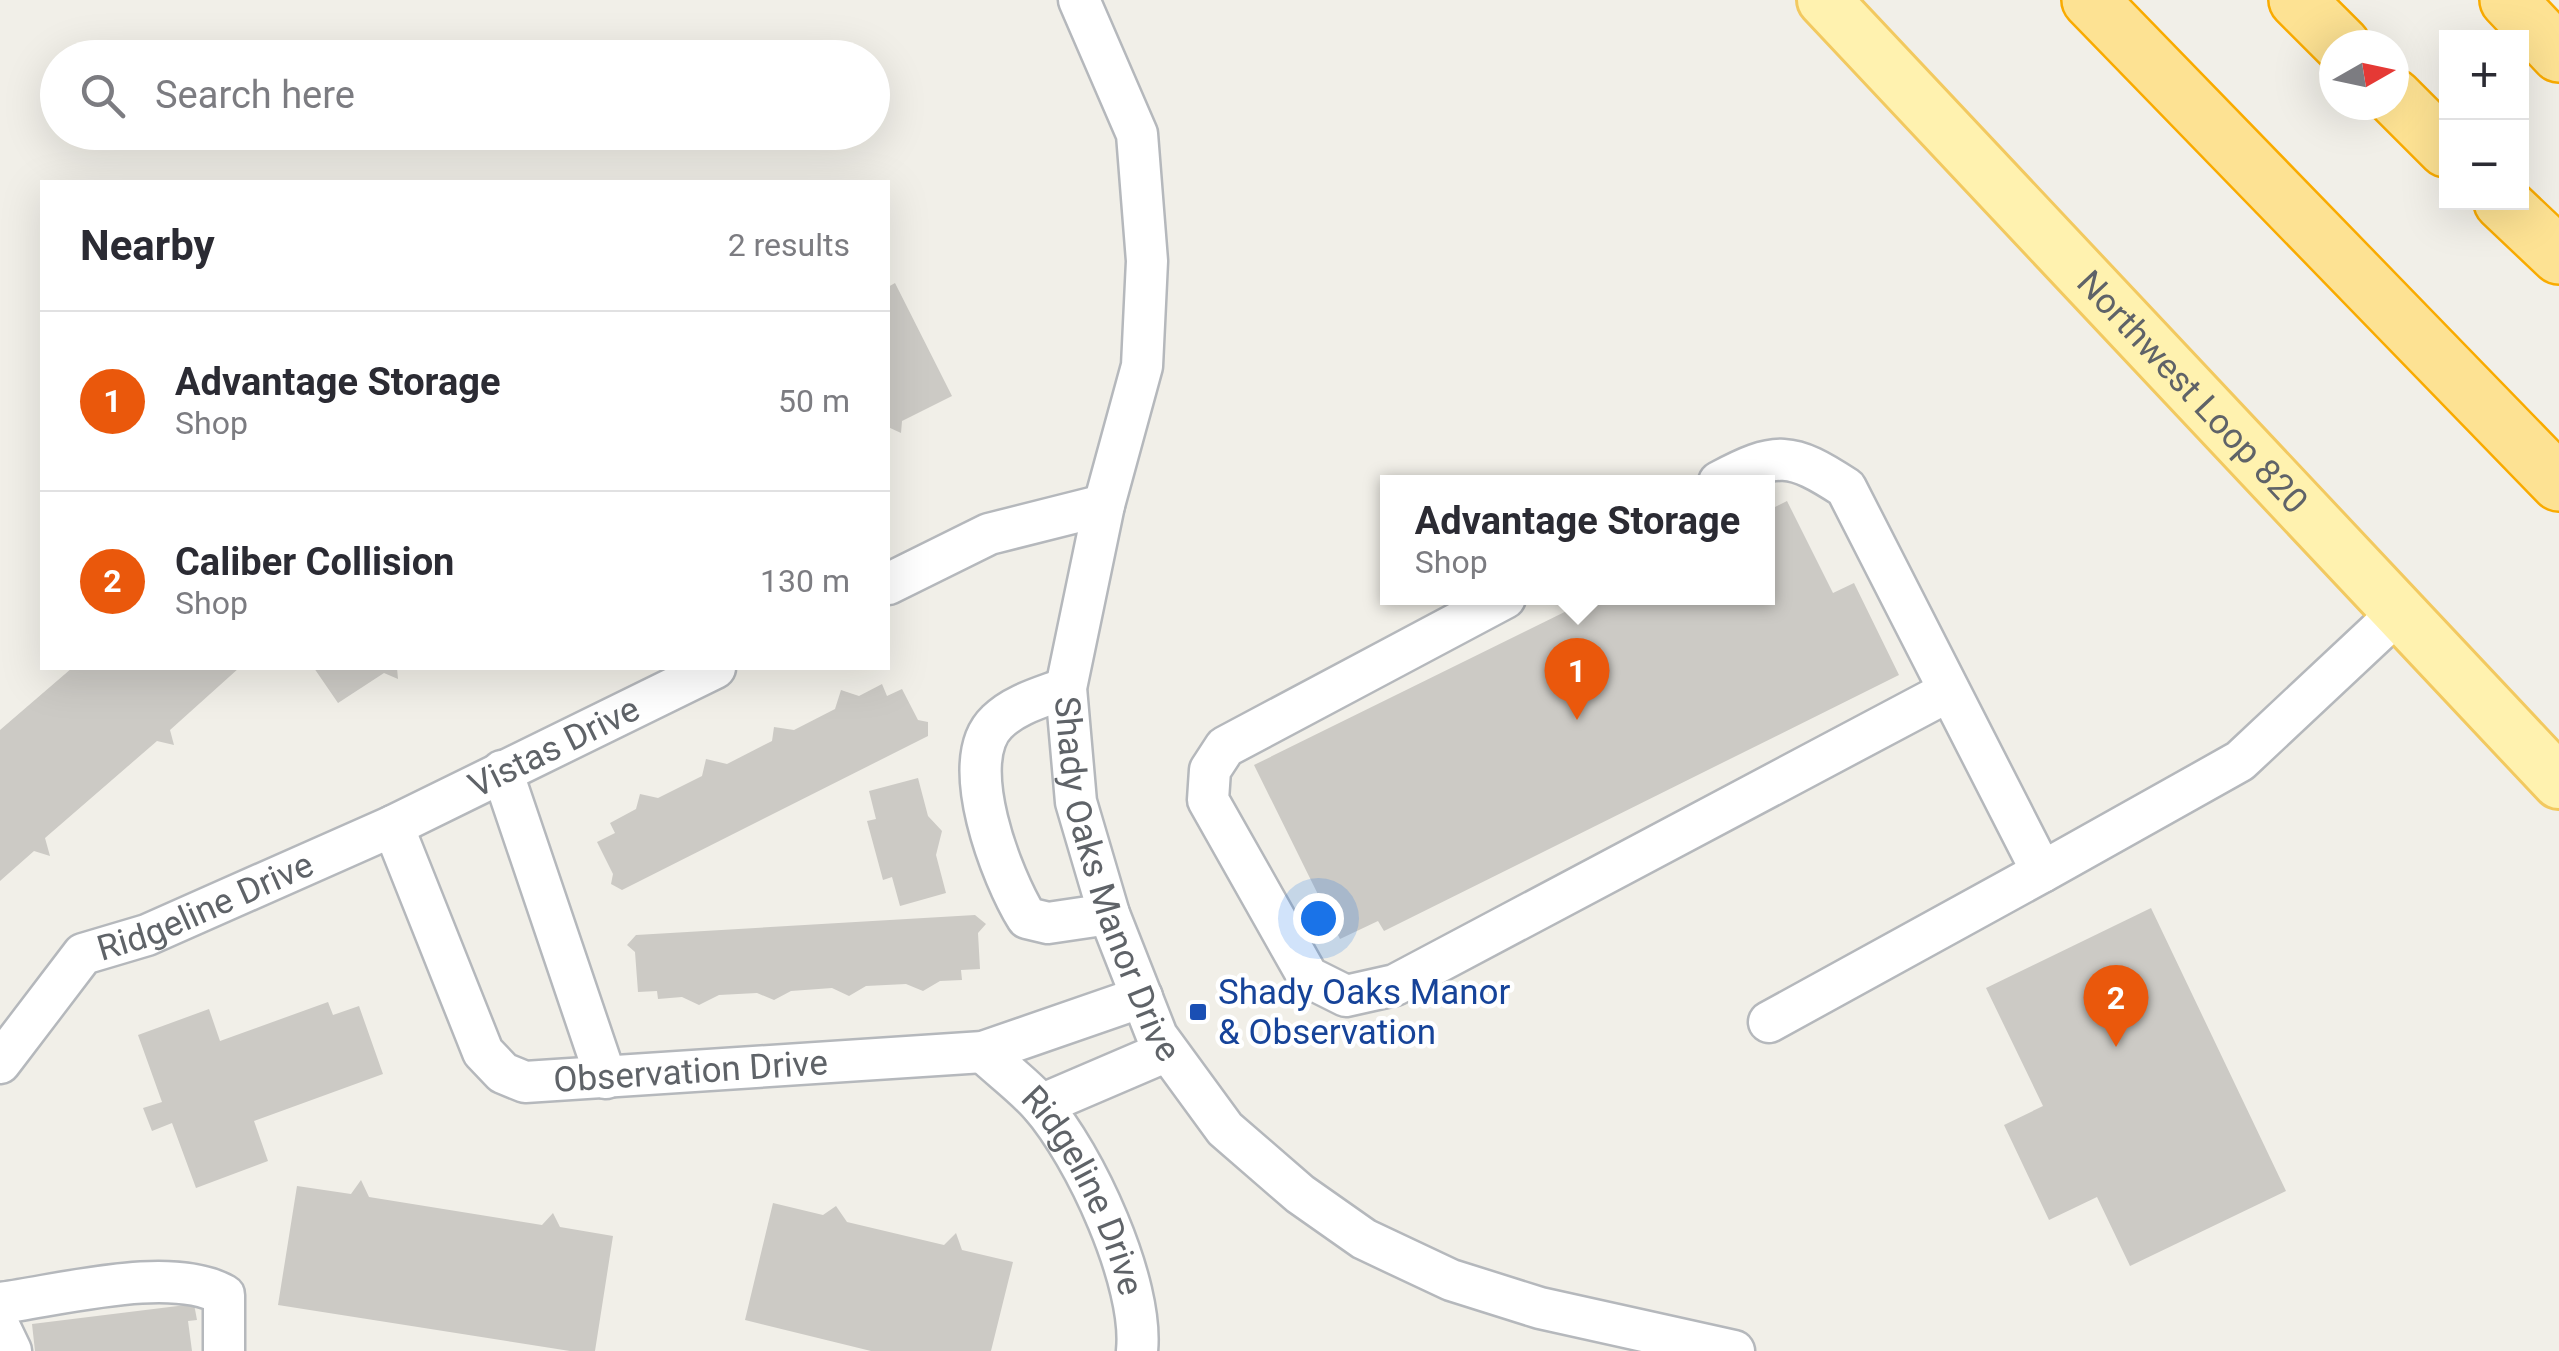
<!DOCTYPE html>
<html lang="en">
<head>
<meta charset="utf-8">
<style>
  :root { --surface:#fff; --page:#f7f7f7; --text:#2b2b33; --muted:#7c7c81; --line:#e1e1e2; --accent:#ea580c }
  body { margin:0; font-family:Roboto,sans-serif; background:var(--page); color:var(--text) }
  .controls { position:absolute; right:30px; top:30px; display:grid; overflow:hidden; border-radius:0px; box-shadow:0 10px 40px #0002 }
  .controls button { width:90px; height:90px; display:grid; place-items:center; padding:0; border:0; border-bottom:2px solid var(--line); background:var(--surface); color:var(--text); font:50px sans-serif }
  .compass { position:absolute; left:2319px; top:30px; width:90px; height:90px; border-radius:50%; background:var(--surface); box-shadow:0 10px 40px #0002; rotate:81deg }
  .you { position:absolute; left:1318px; top:918px; width:35px; height:35px; margin:-25px; border:8px solid #fff; border-radius:50%; background:#1a73e8; box-shadow:0 0 0 15px #1a73e833 }
  .badge { display:grid; place-items:center; width:65px; height:65px; border-radius:50%; background:var(--accent); color:#fff; font-size:32px; font-weight:700 }
  .pin { position:absolute; translate:-50% -82px; filter:drop-shadow(0 2px 5px #0008) }
  .pin::after { content:''; position:absolute; top:52px; width:35px; height:30px; background:inherit; clip-path:polygon(0 0,100% 0,50% 100%) }
  .popup { position:absolute; left:1380px; top:475px; width:395px; height:130px; box-sizing:border-box; display:grid; place-content:center; border-radius:0px; background:var(--surface); filter:drop-shadow(0 2px 8px #0005); font-size:32px; white-space:nowrap; color:var(--muted) }
  .popup b { font-size:38px; color:var(--text) }
  .popup::after { content:''; position:absolute; left:50%; top:100%; margin-left:-20px; border:20px solid transparent; border-top-color:var(--surface) }
  .list { margin:0; padding:0; list-style:none }
  h2 { display:flex; justify-content:space-between; align-items:center; height:130px; margin:0; padding:0 40px; font-size:42px }
  h2 small { font-size:32px; font-weight:400; color:var(--muted) }
  .list li { display:grid; grid-template-columns:65px 1fr auto; gap:30px; align-items:center; box-sizing:border-box; height:180px; padding:0 40px; border-top:2px solid var(--line) }
  .list b { display:block; font-size:38px; white-space:nowrap }
  .list p { margin:0; font-size:32px; white-space:nowrap; color:var(--muted) }
  .list em { font-size:32px; font-style:normal; color:var(--muted) }
  .icon { flex:none; width:55px; height:55px; fill:none; stroke:currentColor; stroke-width:2; stroke-linecap:round; stroke-linejoin:round }
  .map { position:relative; flex:none; width:2559px; height:1351px; overflow:hidden }
  .search { position:absolute; background:var(--surface); box-shadow:0 10px 40px #0002; left:40px; top:40px; width:850px; height:110px; display:flex; align-items:center; gap:25px; box-sizing:border-box; padding:0 35px; border-radius:55px; color:var(--muted); font-size:38px }
  .panel { position:absolute; background:var(--surface); box-shadow:0 10px 40px #0002; left:40px; top:180px; width:850px; height:490px; border-radius:0px }
  .map>svg:first-child { display:block }
  .building { fill:#cccac5 }
  .lines { fill:none; stroke-linecap:round; stroke-linejoin:round }
  .minor-casing { stroke:#b5b8bc; stroke-width:45 }
  .major-casing { stroke:#f2c960; stroke-width:58 }
  .highway-casing { stroke:#f9ab00; stroke-width:60 }
  .minor { stroke:#fff; stroke-width:40 }
  .major { stroke:#fff2af; stroke-width:52 }
  .highway { stroke:#fde293; stroke-width:55 }
  .transit-dot { fill:#1a4fb4; stroke:#fff; stroke-width:4 }
  .labels { text-anchor:middle; stroke-width:9; stroke-linejoin:round; paint-order:stroke }
  .street-label { font-size:35px; fill:#5f6368; stroke:#fff }
  .transit-label { font-size:35px; fill:#164399; stroke:#fff; text-anchor:start }
</style>
</head>
<body>
<div class="map">
<svg width="2559" height="1351" viewBox="0 0 2559 1351">
  <rect width="100%" height="100%" fill="#f1efe8"/>
  <g class="building">
    <path d="M895,283L952,396L902,421L901,433L888,427V287Z"/>
    <path d="M1787,501L1833,593L1854,583L1899,675L1384,931L1378,921L1340,939L1254,765L1593,598H1767V511Z"/>
    <path d="M72,668H239L170,730L174,745L157,741L45,838L50,856L34,851L0,881V730Z"/>
    <path d="M314,668H397L398,679L384,673L338,703Z"/>
    <path d="M882,684L887,696L902,689L918,720L928,722V736L622,890L611,884L613,874L597,842L615,833L610,823L636,809L640,794L658,798L702,776L706,759L727,764L772,741L774,727L794,730L835,709L841,690L859,696Z"/>
    <path d="M918,778L928,816L942,831L936,855L946,893L900,906L892,877L883,880L867,821L876,819L869,791Z"/>
    <path d="M2151,908L2286,1191L2130,1266L2097,1197L2049,1220L2004,1125L2043,1106L1986,988Z"/>
    <path d="M975,915L986,924L978,933L980,969L961,970L962,980L940,981L923,991L906,984L866,986L849,996L832,988L791,991L774,1000L757,993L719,995L699,1005L682,997L658,999L657,991L638,992L635,952L627,945L636,935Z"/>
    <path d="M328,1002L333,1015L359,1006L383,1074L254,1121L268,1161L196,1188L172,1123L152,1131L143,1108L162,1102L138,1035L209,1009L220,1041Z"/>
    <path d="M361,1180L369,1197L542,1225L553,1213L560,1227L613,1236L595,1351H570L278,1305L297,1186L351,1194Z"/>
    <path d="M773,1203L823,1215L836,1206L847,1222L944,1245L956,1233L962,1250L1013,1262L991,1351H871L745,1320Z"/>
    <path d="M194,1304L197,1320L188,1321L192,1351H35L32,1324Z"/>
  </g>
  <g class="lines">
    <defs>
      <g id="minor">
        <path id="s1" d="M1079,0L1137,134L1147,261L1142,366L1104,505L1066,688L1076,802L1109,914L1157,1036L1225,1129L1300,1194L1364,1239L1451,1280L1540,1308L1734,1351"/>
        <path d="M1719,482C1777,451 1791,452 1846,488L2042,872L2240,761L2399,612"/>
        <path d="M888,584L989,534L1104,505"/>
        <path d="M1505,598L1225,747L1210,770L1208,800L1308,977L1346,996L1395,985L1949,691"/>
        <path d="M1066,688C1043,697 1015,704 997,722C956,761 1002,878 1027,918L1048,923L1109,914"/>
        <path d="M502,771L606,1078"/>
        <path id="s2" d="M393,826L483,1052L503,1073L525,1082L983,1052L1142,997"/>
        <path d="M1769,1022L2042,872"/>
        <path id="s3" d="M983,1052C1001,1069 1023,1085 1040,1104C1085,1155 1144,1283 1137,1351"/>
        <path id="s4" d="M0,1063L83,954L147,935L393,826L715,668"/>
        <path d="M1041,1105L1167,1051"/>
        <path d="M0,1303C61,1295 171,1265 224,1295V1351"/>
        <path d="M0,1328L11,1351"/>
      </g>
      <g id="major">
        <path id="s5" d="M1824,0L2559,782"/>
      </g>
      <g id="highway">
        <path d="M2090,0L2559,483"/>
        <path d="M2297,0L2342,45"/>
        <path d="M2508,0L2559,54"/>
        <path d="M2394,97L2446,149"/>
        <path d="M2502,202L2559,256"/>
      </g>
    </defs>
    <use href="#minor" class="minor-casing"/>
    <use href="#major" class="major-casing"/>
    <use href="#highway" class="highway-casing"/>
    <use href="#minor" class="minor"/>
    <use href="#major" class="major"/>
    <use href="#highway" class="highway"/>
  </g>
  <rect class="transit-dot" x="1188" y="1002" width="20" height="20" rx="5"/>
  <g class="labels">
    <g class="street-label">
      <text dy="12" stroke="none"><textPath href="#s5" startOffset="538">Northwest Loop 820</textPath></text>
      <text dy="12" stroke="none"><textPath href="#s4" startOffset="652">Vistas Drive</textPath></text>
      <text dy="12" stroke="none"><textPath href="#s1" startOffset="908">Shady Oaks Manor Drive</textPath></text>
      <text dy="12" stroke="none"><textPath href="#s4" startOffset="268">Ridgeline Drive</textPath></text>
      <text dy="12" stroke="none"><textPath href="#s2" startOffset="462">Observation Drive</textPath></text>
      <text dy="12" stroke="none"><textPath href="#s3" startOffset="175">Ridgeline Drive</textPath></text>
    </g>
    <g class="transit-label">
      <text x="1218" y="1004">Shady Oaks Manor<tspan x="1218" dy="40">&amp; Observation</tspan></text>
    </g>
  </g>
</svg>
<div class="controls">
<button>+</button>
<button>−</button>
</div>
<svg class="compass" viewBox="-18 -18 36 36"><path d="M0-13l5 13h-10z" fill="#e53935"/><path d="M0 13l5-13h-10z" fill="#7c7c81"/></svg>
<div class="you"></div>
<div class="pin badge" style="left:1577px;top:720px">1</div>
<div class="popup"><b>Advantage Storage</b>Shop</div>
<div class="pin badge" style="left:2116px;top:1047px">2</div>
<div class="search"><svg class="icon" aria-label="search" viewBox="0 0 24 24"><circle cx="10" cy="10" r="6"/><path d="M15 15l6 6"/></svg>Search here</div>
<section class="panel">
<h2>Nearby<small>2 results</small></h2>
<ul class="list">
<li><span class="badge">1</span><div><b>Advantage Storage</b><p>Shop</p></div><em>50 m</em></li>
<li><span class="badge">2</span><div><b>Caliber Collision</b><p>Shop</p></div><em>130 m</em></li>
</ul>
</section>
</div>
</body>
</html>
